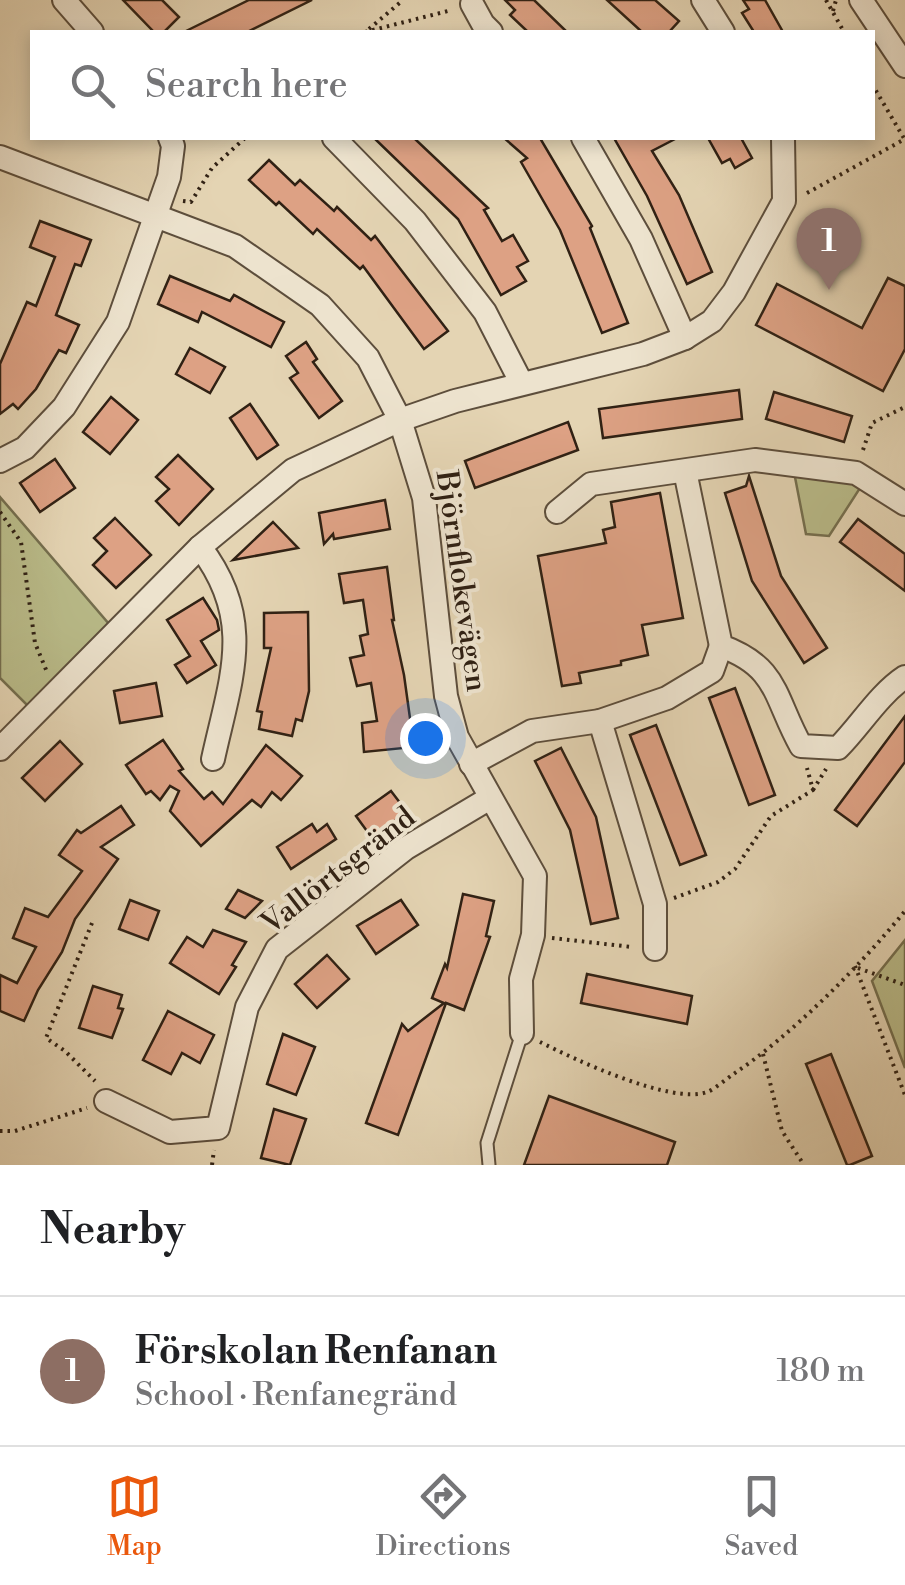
<!DOCTYPE html>
<html lang="en">
<head>
<meta charset="utf-8">
<style>
  :root { --surface:#fff; --page:#f6f6f6; --text:#202124; --muted:#757577; --line:#e0e0e0; --accent:#ea580c }
  body { margin:0; font-family:"Libre Bodoni",serif; background:var(--page); color:var(--text) }
  .you { position:absolute; left:425px; top:738px; width:35px; height:35px; margin:-25px; border:8px solid #fff; border-radius:50%; background:#1a73e8; box-shadow:0 0 0 15px #1a73e833 }
  .badge { display:grid; place-items:center; width:65px; height:65px; border-radius:50%; background:var(--accent); color:#fff; font-size:32px; font-weight:700 }
  .pin { position:absolute; translate:-50% -82px; filter:drop-shadow(0 2px 5px #0008) }
  .pin::after { content:''; position:absolute; top:52px; width:35px; height:30px; background:inherit; clip-path:polygon(0 0,100% 0,50% 100%) }
  .list { margin:0; padding:0; list-style:none }
  h2 { display:flex; justify-content:space-between; align-items:center; height:130px; margin:0; padding:0 40px; font-size:42px }
  h2 small { font-size:32px; font-weight:400; color:var(--muted) }
  .list li { display:grid; grid-template-columns:65px 1fr auto; gap:30px; align-items:center; box-sizing:border-box; height:150px; padding:0 40px; border-top:2px solid var(--line) }
  .list b { display:block; font-size:38px; white-space:nowrap }
  .list p { margin:0; font-size:32px; white-space:nowrap; color:var(--muted) }
  .list em { font-size:32px; font-style:normal; color:var(--muted) }
  .icon { flex:none; width:55px; height:55px; fill:none; stroke:currentColor; stroke-width:2; stroke-linecap:round; stroke-linejoin:round }
  .map { position:relative; flex:none; width:905px; height:1165px; overflow:hidden }
  .search { position:absolute; background:var(--surface); box-shadow:0 5px 15px #0003; left:30px; right:30px; top:30px; height:110px; display:flex; align-items:center; gap:25px; box-sizing:border-box; padding:0 35px; border-radius:0px; color:var(--muted); font-size:38px }
  .sheet { height:280px; background:var(--surface) }
  nav { display:flex; justify-content:space-around; align-items:center; box-sizing:border-box; height:140px; border-top:2px solid var(--line); background:var(--surface); font-size:28px; color:var(--muted) }
  nav a { display:grid; justify-items:center; gap:5px }
  nav .on { color:var(--accent) }
  .map>svg:first-child { display:block }
  .green { fill:#b9bb89; stroke:#746e4e; stroke-width:2.5 }
  .building { fill:#dda184; stroke:#302114; stroke-width:2.5 }
  .lines { fill:none; stroke-linecap:round; stroke-linejoin:round }
  .lane-casing { stroke:#5d4e3c; stroke-width:15 }
  .street-casing { stroke:#5d4e3c; stroke-width:26 }
  .path { stroke:#302114; stroke-width:4; stroke-dasharray:2.5 5; stroke-linecap:butt }
  .lane { stroke:#ede3ce; stroke-width:11 }
  .street { stroke:#ede3ce; stroke-width:22 }
  .labels { text-anchor:middle; stroke-width:8; stroke-linejoin:round; paint-order:stroke }
  .street-label { font-size:30px; fill:#302114; stroke:#ede3ce }
</style>
</head>
<body>
<div class="map">
<svg width="905" height="1165" viewBox="0 0 905 1165">
  <rect width="100%" height="100%" fill="#e4d4b3"/>
  <filter id="stains"><feTurbulence type="fractalNoise" baseFrequency=".002" numOctaves="4"/><feColorMatrix values="0 0 0 0 .2 0 0 0 0 .09 0 0 0 0 .02 0 0 0 .5 -.17"/></filter>
  <radialGradient id="worn" r=".72"><stop offset=".6" stop-color="#630" stop-opacity="0"/><stop offset="1" stop-color="#630" stop-opacity=".3"/></radialGradient>
  <g class="green">
    <path d="M794,472L862,485L829,536L806,534Z"/>
    <path d="M0,497L109,624L28,706L0,678Z"/>
    <path d="M905,940V1068L872,981Z"/>
  </g>
  <g class="building">
    <path d="M123,0H162L179,17L164,32H154Z"/>
    <path d="M249,0H312L247,32H184Z"/>
    <path d="M505,0H534L567,32H528L510,15L515,10Z"/>
    <path d="M607,0H655L679,21L669,32H642Z"/>
    <path d="M743,0H765L783,32H754L742,13L749,9Z"/>
    <path d="M374,138H414L488,208L484,210L502,241L513,235L528,261L517,267L526,281L501,295L458,219Z"/>
    <path d="M504,138H540L592,226L590,228L628,323L602,333L560,230L521,162L527,158Z"/>
    <path d="M614,138H677L652,151L679,195L712,272L687,284L647,196Z"/>
    <path d="M708,138H741L752,158L735,168L730,159L722,163Z"/>
    <path d="M269,160L295,185L300,180L334,211L337,207L371,240L375,236L448,331L424,349L363,266L360,269L317,229L313,234L279,202L276,205L249,180Z"/>
    <path d="M40,221L91,240L81,266L75,264L56,315L79,325L66,353L59,350L36,389L18,409L13,404L0,414V364L27,302L36,306L55,257L30,247Z"/>
    <path d="M170,276L230,301L234,295L284,322L271,347L202,312L198,322L158,304Z"/>
    <path d="M888,278L905,286V349L883,391L756,325L777,284L862,328Z"/>
    <path d="M306,342L317,359L313,362L342,401L319,418L290,378L298,373L286,356Z"/>
    <path d="M190,348L225,367L210,393L176,374Z"/>
    <path d="M739,390L742,419L603,438L599,409Z"/>
    <path d="M774,392L852,416L844,442L766,419Z"/>
    <path d="M111,397L138,420L110,454L83,432Z"/>
    <path d="M250,404L278,445L257,459L230,418Z"/>
    <path d="M568,422L578,450L475,488L465,461Z"/>
    <path d="M178,455L213,489L179,525L156,501L169,489L156,477Z"/>
    <path d="M55,459L75,488L40,512L20,483Z"/>
    <path d="M749,476L781,576L827,648L804,663L752,581L725,493L746,486Z"/>
    <path d="M660,493L683,618L642,625L648,655L621,661V665L579,673L581,683L562,686L538,556L606,543L603,530L615,527L611,502Z"/>
    <path d="M385,500L390,529L334,539L333,534L324,544L319,513Z"/>
    <path d="M115,518L151,555L116,588L93,565L107,551L94,538Z"/>
    <path d="M858,519L905,554V591L840,542Z"/>
    <path d="M273,522L298,548L233,560Z"/>
    <path d="M387,567L394,620H392L404,675L414,747L364,752L362,723L377,721L371,683L357,686L350,658L364,655L360,636L368,634L363,600L344,603L339,574Z"/>
    <path d="M203,598L217,620L219,630L201,641L216,665L187,683L175,665L190,656L167,620Z"/>
    <path d="M308,612L309,691L302,721L296,719L292,736L259,729L262,712L257,711L271,648H264V613Z"/>
    <path d="M156,683L162,716L120,723L114,691Z"/>
    <path d="M735,688L775,795L749,805L709,698Z"/>
    <path d="M905,716V762L857,826L835,810Z"/>
    <path d="M656,725L706,855L680,865L630,735Z"/>
    <path d="M163,740L183,769L179,771L204,799L212,792L223,804L266,745L302,776L281,800L272,792L261,807L252,800L201,846L170,811L179,791L170,786L160,800L151,791L146,794L126,765Z"/>
    <path d="M60,741L82,764L45,801L22,778Z"/>
    <path d="M561,748L596,817L618,918L591,924L570,830L535,761Z"/>
    <path d="M391,791L407,812L372,838L356,816Z"/>
    <path d="M121,806L134,825L101,847L118,859L75,919L62,952L38,990L24,1021L0,1011V975L17,983L36,947L13,938L25,908L48,917L82,871L59,855L77,830L81,833Z"/>
    <path d="M312,824L317,832L327,824L336,839L291,869L277,847Z"/>
    <path d="M238,890L262,901L245,918L226,909Z"/>
    <path d="M463,894L494,901L486,936L490,937L464,1010L446,1003L398,1135L366,1123L402,1024L408,1031L444,1003L432,998L445,964L447,968Z"/>
    <path d="M130,900L159,911L148,940L119,929Z"/>
    <path d="M401,900L418,925L376,954L357,926Z"/>
    <path d="M213,930L246,942L232,965L236,967L219,994L170,963L187,937L203,947Z"/>
    <path d="M327,955L349,979L317,1008L295,984Z"/>
    <path d="M587,974L692,996L687,1024L581,1003Z"/>
    <path d="M93,986L122,995L118,1008L123,1009L112,1038L79,1028Z"/>
    <path d="M168,1011L214,1035L200,1063L182,1053L171,1074L143,1060Z"/>
    <path d="M283,1034L315,1047L296,1095L267,1084Z"/>
    <path d="M831,1054L872,1156L850,1165H847L806,1064Z"/>
    <path d="M549,1096L675,1142L667,1165H524Z"/>
    <path d="M274,1109L306,1119L290,1165L261,1158Z"/>
  </g>
  <g class="lines">
    <defs>
      <path id="lane" d="M489,1165L487,1143L522,1033"/>
      <g id="street">
        <path d="M64,0L92,32"/>
        <path d="M703,0L723,32"/>
        <path d="M861,0L905,66"/>
        <path d="M472,4L483,24L491,32"/>
        <path d="M334,138L415,221L485,312L521,382"/>
        <path d="M583,138L641,239L685,338"/>
        <path d="M0,157L235,246L320,305L368,358L400,420L424,498L446,696L457,737L535,876L533,935L521,979L522,1033"/>
        <path d="M0,461L25,448L64,407L118,322L169,177L173,146L170,138"/>
        <path d="M685,471L721,646C779,667 774,698 801,746L838,748C860,726 879,694 905,677"/>
        <path d="M557,512L591,484L755,460L856,473L905,504"/>
        <path d="M200,547C256,620 231,677 213,759"/>
        <path d="M600,721L655,904V949"/>
        <path d="M0,749L200,547L293,470L400,420L455,401L643,354L685,338L712,321L734,292L784,201L783,138"/>
        <path d="M471,764L532,731L600,721L667,698L712,671L721,646"/>
        <path d="M106,1101L170,1132L218,1128L247,1007L277,949L406,848L490,798"/>
      </g>
    </defs>
    <use href="#lane" class="lane-casing"/>
    <use href="#street" class="street-casing"/>
    <g class="path">
      <path d="M826,0L844,32"/>
      <path d="M833,11L836,0"/>
      <path d="M369,29L403,0"/>
      <path d="M365,32L452,10"/>
      <path d="M872,84L905,140"/>
      <path d="M807,193L905,139"/>
      <path d="M183,201L191,202L212,168L245,138"/>
      <path d="M863,450L872,423L905,407"/>
      <path d="M0,512L21,542L35,643L47,672"/>
      <path d="M813,790L826,769"/>
      <path d="M674,898L718,882L735,869L771,816L813,790L807,768"/>
      <path d="M92,923L46,1038L65,1051L95,1081"/>
      <path d="M552,938L632,947"/>
      <path d="M855,966L905,1095"/>
      <path d="M858,968L905,985"/>
      <path d="M540,1042C574,1059 671,1105 707,1092C715,1089 725,1080 732,1075C791,1036 860,966 905,911"/>
      <path d="M763,1054L782,1131L804,1165"/>
      <path d="M0,1131H15L87,1108"/>
      <path d="M212,1165L214,1150"/>
    </g>
    <use href="#lane" class="lane"/>
    <use href="#street" class="street"/>
  </g>
  <g class="labels">
    <g class="street-label">
      <text transform="translate(462 581) rotate(82)" y="10">Björnflokevägen</text>
      <text transform="translate(338 870) rotate(-38)" y="10">Vallörtsgränd</text>
    </g>
  </g>
  <rect width="100%" height="100%" filter="url(#stains)"/>
  <rect width="100%" height="100%" fill="url(#worn)"/>
</svg>
<div class="you"></div>
<div class="pin badge" style="left:829px;top:290px;background:#8d6e63">1</div>
<div class="search"><svg class="icon" aria-label="search" viewBox="0 0 24 24"><circle cx="10" cy="10" r="6"/><path d="M15 15l6 6"/></svg>Search here</div>
</div>
<section class="sheet">
<h2>Nearby<small></small></h2>
<ul class="list">
<li><span class="badge" style="background:#8d6e63">1</span><div><b>Förskolan Renfanan</b><p>School · Renfanegränd</p></div><em>180 m</em></li>
</ul>
</section>
<nav>
<a class="on"><svg class="icon" aria-label="map" viewBox="0 0 24 24"><path d="M3 6l6-2 6 2 6-2v14l-6 2-6-2-6 2zM9 4v14M15 6v14"/></svg>Map</a>
<a><svg class="icon" aria-label="directions" viewBox="0 0 24 24"><path d="M12 3l9 9-9 9-9-9zM9 14v-3h6M13 9l2 2-2 2"/></svg>Directions</a>
<a><svg class="icon" aria-label="saved" viewBox="0 0 24 24"><path d="M7 4h10v16l-5-4-5 4z"/></svg>Saved</a>
</nav>
</body>
</html>
